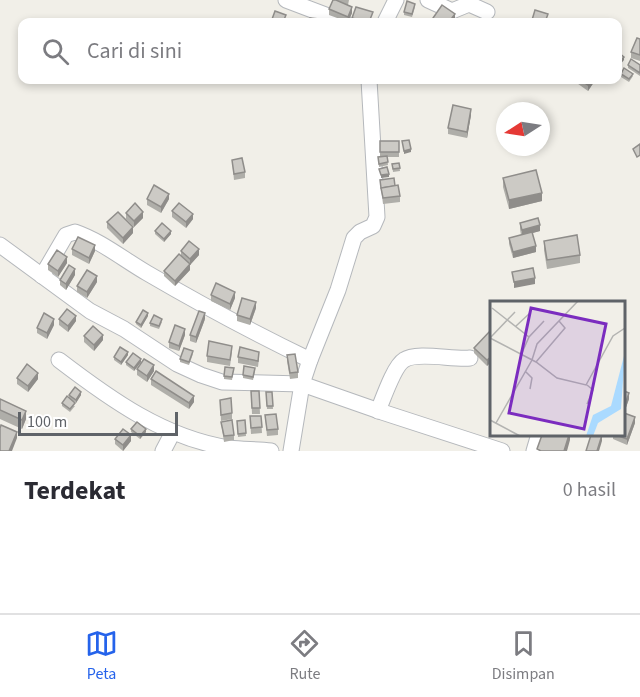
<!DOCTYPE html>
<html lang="id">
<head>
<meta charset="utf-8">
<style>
  :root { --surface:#fff; --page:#f2f2f3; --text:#2b2b33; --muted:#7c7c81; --line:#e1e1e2; --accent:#2563eb }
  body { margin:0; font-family:"Source Sans 3",sans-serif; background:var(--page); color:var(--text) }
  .compass { position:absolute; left:496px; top:102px; width:54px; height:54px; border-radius:50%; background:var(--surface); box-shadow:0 3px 9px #0003; rotate:258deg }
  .scale { position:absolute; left:18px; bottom:15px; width:160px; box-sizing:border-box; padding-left:6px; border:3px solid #5f6368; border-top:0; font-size:16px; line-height:21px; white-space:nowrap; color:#5f6368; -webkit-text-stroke:4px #fff; paint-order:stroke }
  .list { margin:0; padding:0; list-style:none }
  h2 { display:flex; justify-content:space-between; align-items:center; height:78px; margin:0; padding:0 24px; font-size:26px }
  h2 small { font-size:20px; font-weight:400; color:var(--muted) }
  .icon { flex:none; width:33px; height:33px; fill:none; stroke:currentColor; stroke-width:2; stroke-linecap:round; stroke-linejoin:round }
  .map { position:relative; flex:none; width:640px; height:451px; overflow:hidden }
  .search { position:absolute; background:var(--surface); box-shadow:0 3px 9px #0003; left:18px; right:18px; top:18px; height:66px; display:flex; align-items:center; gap:15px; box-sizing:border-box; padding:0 21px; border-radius:12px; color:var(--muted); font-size:22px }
  .sheet { height:162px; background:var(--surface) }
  nav { display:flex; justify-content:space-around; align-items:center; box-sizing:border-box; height:84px; border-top:2px solid var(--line); background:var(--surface); font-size:16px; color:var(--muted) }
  nav a { display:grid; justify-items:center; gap:3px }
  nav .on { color:var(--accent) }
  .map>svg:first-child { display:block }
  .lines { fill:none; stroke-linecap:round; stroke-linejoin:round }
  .minor-casing { stroke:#b5b8bc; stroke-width:17 }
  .minor { stroke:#fff; stroke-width:15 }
  .wall { fill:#afaea9 }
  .shaded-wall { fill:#8f8d8a }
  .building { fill:#cccac5; stroke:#8f8d8a; stroke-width:1.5 }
  .inset-road { fill:none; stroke:#b3b3b1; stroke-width:1.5 }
  .view { fill:#7b2cbf; fill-opacity:0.15; stroke:#7b2cbf; stroke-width:3 }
  .inset-edge { fill:none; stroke:#5f6368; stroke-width:3 }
</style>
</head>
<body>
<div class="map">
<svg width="640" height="451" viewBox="0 0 640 451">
  <rect width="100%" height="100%" fill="#f1efe8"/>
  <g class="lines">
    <defs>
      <g id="minor">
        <path d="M286,0L344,22"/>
        <path d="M428,0L452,11L469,4L487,12"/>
        <path d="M385,22L396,0"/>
        <path d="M0,245L90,311L124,329L177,364L201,375L222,382L302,384L382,412L502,451"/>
        <path d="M42,276L66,235L75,232C101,241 123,259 147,273C200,304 254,333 310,360"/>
        <path d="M59,360C110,399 164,438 229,448C243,450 257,449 271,451"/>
        <path d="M378,411C383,399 394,366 404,360C417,351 453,360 470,358"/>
        <path d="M163,451L173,432"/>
        <path d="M291,451L302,384L310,360L338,290L354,238L360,232L373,226L377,217L369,80"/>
        <path d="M534,451L539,434"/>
      </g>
    </defs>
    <use href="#minor" class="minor-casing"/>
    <use href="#minor" class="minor"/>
  </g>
  <g class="wall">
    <path d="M332,0H349L348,5L352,13L348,22L329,15V9L332,2Z"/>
    <path d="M415,7L412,17L404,15V12Z"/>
    <path d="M352,18H373L371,22H352Z"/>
    <path d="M640,39V61L631,58V52Z"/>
    <path d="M628,65H640V76L628,68Z"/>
    <path d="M621,74L633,76L629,82L621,77Z"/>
    <path d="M574,80H594V82L588,91L574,81Z"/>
    <path d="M471,115L467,138L448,134V128Z"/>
    <path d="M380,141H399V157H387L388,165L379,167L378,157H380Z"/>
    <path d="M232,160L245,172V178L234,180Z"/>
    <path d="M399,163L400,171L393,172L392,164Z"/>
    <path d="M503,178L542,201L509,209L503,187Z"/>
    <path d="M395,186L400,196V202L383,204L381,188Z"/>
    <path d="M147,199H169L161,213L147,205Z"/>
    <path d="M172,211L193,219L186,228L172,217Z"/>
    <path d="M126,213L143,218L134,227L126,219Z"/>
    <path d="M107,222L133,233L123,244L107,228Z"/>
    <path d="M520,223L540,231L532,233L536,252L513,258L509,244V238L521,235L520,229Z"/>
    <path d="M155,231L171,234L164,242L155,234Z"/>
    <path d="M544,241L580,255V263L547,269L544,250Z"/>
    <path d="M72,249L95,251L89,264L72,255Z"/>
    <path d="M181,251L199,255L190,265V270L175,286L164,276V271L181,255Z"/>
    <path d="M67,263L58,277L48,270V264Z"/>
    <path d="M75,275L66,290L60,285V280Z"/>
    <path d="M97,282L87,298L77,292V286Z"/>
    <path d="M211,295L235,298L230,310L211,301Z"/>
    <path d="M256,308L250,325L237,321V315Z"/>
    <path d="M148,316L141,328L136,324V322Z"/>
    <path d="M59,319L76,321L68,332L59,325Z"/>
    <path d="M205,319L196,343L190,341V335Z"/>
    <path d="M162,322L159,329L150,326V323Z"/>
    <path d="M54,325L47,339L37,333V328Z"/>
    <path d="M492,333V361L487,366L474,353V348Z"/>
    <path d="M185,335L179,351L169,348V342Z"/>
    <path d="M84,336L103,340L94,351L84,342Z"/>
    <path d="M232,352L230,366L207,362V356Z"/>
    <path d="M193,354L189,365L180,362V359Z"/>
    <path d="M128,355L121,365L114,360V357Z"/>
    <path d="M287,355L298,372V378L290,379L287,361Z"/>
    <path d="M238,357L259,358L258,367L238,363Z"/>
    <path d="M126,362H141L134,371L126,365Z"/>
    <path d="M234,368L232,380L224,379V376Z"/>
    <path d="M137,369L154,371L147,382L137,375Z"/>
    <path d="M255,371L253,380L243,378V375Z"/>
    <path d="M17,378L38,379L28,392L17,384Z"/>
    <path d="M151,379L194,402L189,409L151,385Z"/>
    <path d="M251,391H259L260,414H252Z"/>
    <path d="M624,391L629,399L624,413L635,423L627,445L613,439V435H624Z"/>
    <path d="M266,392H272L273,409H267Z"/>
    <path d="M69,395H81L76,403L69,398Z"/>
    <path d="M0,399L26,419L22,429L0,419Z"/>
    <path d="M220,400L232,413V419L221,421Z"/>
    <path d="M62,403L75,406L70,412L62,406Z"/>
    <path d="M265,415L278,429V435L267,436Z"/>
    <path d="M250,416H261L262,433L251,434Z"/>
    <path d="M245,420L246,436L238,437L237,421Z"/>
    <path d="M221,422L234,435V440L224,442Z"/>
    <path d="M131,429L146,432L140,439L131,432Z"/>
    <path d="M115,439L131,441L123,451L115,444Z"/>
  </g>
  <g class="shaded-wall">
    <path d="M352,7V13L348,22V17Z"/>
    <path d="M455,14V20L453,22H449Z"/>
    <path d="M624,57V60L619,66V63Z"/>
    <path d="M592,80H594V82L588,91V85Z"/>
    <path d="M471,109V115L467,138V132Z"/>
    <path d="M411,149V152L404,154V151Z"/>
    <path d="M389,174V177L381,178V175Z"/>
    <path d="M542,193V201L509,209V200Z"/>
    <path d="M169,194V199L161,213V207Z"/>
    <path d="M143,212V218L134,227V221Z"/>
    <path d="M193,214V219L186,228V222Z"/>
    <path d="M540,225V231L522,236V230Z"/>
    <path d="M133,227V233L123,244V238Z"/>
    <path d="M171,231V234L164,242V239Z"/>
    <path d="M95,245V251L89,264V258Z"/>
    <path d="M536,246V252L513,258V252Z"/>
    <path d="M199,249V255L190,265V259Z"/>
    <path d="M67,257V263L58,277V271Z"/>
    <path d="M190,264V270L175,286V281Z"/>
    <path d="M75,269V275L66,290V284Z"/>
    <path d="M97,276V282L87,298V292Z"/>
    <path d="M535,278V284L514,288V282Z"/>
    <path d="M235,292V298L230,310V304Z"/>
    <path d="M256,302V308L250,325V319Z"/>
    <path d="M148,313V316L141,328V325Z"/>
    <path d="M205,313V319L196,343V337Z"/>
    <path d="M76,316V321L68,332V326Z"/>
    <path d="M54,319V325L47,339V333Z"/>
    <path d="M185,329V335L179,351V346Z"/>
    <path d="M103,335V340L94,351V345Z"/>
    <path d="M128,352V355L121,365V362Z"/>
    <path d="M492,356V361L487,366V360Z"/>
    <path d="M141,359V362L134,371V368Z"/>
    <path d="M154,365V371L147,382V376Z"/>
    <path d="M38,373V379L28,392V386Z"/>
    <path d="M81,392V395L76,403V400Z"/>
    <path d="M629,393V399L624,413V407Z"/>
    <path d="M194,396V402L189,409V403Z"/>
    <path d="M26,411V419L22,429V420Z"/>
    <path d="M635,417V423L627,445V439Z"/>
    <path d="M146,429V432L140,439V436Z"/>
    <path d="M17,432V438L12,451H9Z"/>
    <path d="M131,435V441L123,451V445Z"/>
    <path d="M569,435H570V440L567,451H564Z"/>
    <path d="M602,435V441L599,451H597Z"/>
  </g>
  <g class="building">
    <path d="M333,0H336L352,7L348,17L329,9Z"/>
    <path d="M407,1L415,4L412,14L404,12Z"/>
    <path d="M442,5L455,14L449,22H439L433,18Z"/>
    <path d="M356,7L373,12L369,22H366L352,18Z"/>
    <path d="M535,10L548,14L545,22H539L532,20Z"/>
    <path d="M275,11L286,15L283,22H271Z"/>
    <path d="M310,18L328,20L327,22H309Z"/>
    <path d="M637,38L640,39V55L631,52Z"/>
    <path d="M618,52L624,57L619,63L618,62Z"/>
    <path d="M631,59L640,65V73L628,65Z"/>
    <path d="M624,68L633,74L629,79L621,74Z"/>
    <path d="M580,80H592L588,85Z"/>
    <path d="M453,105L471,109L467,132L448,128Z"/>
    <path d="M409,140L411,149L404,151L402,141Z"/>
    <rect x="380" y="141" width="19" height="11"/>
    <path d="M640,144V155L637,157L633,149Z"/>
    <path d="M387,156L388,162L379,164L378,157Z"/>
    <path d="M242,158L245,172L234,174L232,160Z"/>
    <path d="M399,163L400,168L393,169L392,164Z"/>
    <path d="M387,167L389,174L381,175L379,169Z"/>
    <path d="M536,170L542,193L509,200L503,178Z"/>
    <path d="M394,178L395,186L381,188L380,180Z"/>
    <path d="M154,185L169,194L161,207L147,199Z"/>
    <path d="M398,185L400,196L383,198L381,188Z"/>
    <path d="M135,203L143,212L134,221L126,213Z"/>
    <path d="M179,203L193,214L186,222L172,211Z"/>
    <path d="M118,212L133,227L123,238L107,222Z"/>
    <path d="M538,218L540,225L522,230L520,223Z"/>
    <path d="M162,223L171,231L164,239L155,231Z"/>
    <path d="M532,232L536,246L513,252L509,238Z"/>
    <path d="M577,235L580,255L547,260L544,241Z"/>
    <path d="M78,237L95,245L89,258L72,249Z"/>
    <path d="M189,241L199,249L190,259L181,251Z"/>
    <path d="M57,250L67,257L58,271L48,264Z"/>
    <path d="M179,254L190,264L175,281L164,271Z"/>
    <path d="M69,265L75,269L66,284L60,280Z"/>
    <path d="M533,268L535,278L514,282L512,272Z"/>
    <path d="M87,270L97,276L87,292L77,286Z"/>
    <path d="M216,283L235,292L230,304L211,295Z"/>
    <path d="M242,298L256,302L250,319L237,315Z"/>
    <path d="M67,309L76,316L68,326L59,319Z"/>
    <path d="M143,310L148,313L141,325L136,322Z"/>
    <path d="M199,311L205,313L196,337L190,335Z"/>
    <path d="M44,313L54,319L47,333L37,328Z"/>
    <path d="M154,315L162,319L159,326L150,323Z"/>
    <path d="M175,325L185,329L179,346L169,342Z"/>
    <path d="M93,326L103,335L94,345L84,336Z"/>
    <path d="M490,331L492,333V356L487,360L474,348Z"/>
    <path d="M209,341L232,346L230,360L207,356Z"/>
    <path d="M120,347L128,352L121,362L114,357Z"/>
    <path d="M240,347L259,352L258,361L238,357Z"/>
    <path d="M184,348L193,351L189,362L180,359Z"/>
    <path d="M133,353L141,359L134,368L126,362Z"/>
    <path d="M295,354L298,372L290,373L287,355Z"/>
    <path d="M144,359L154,365L147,376L137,369Z"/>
    <path d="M27,364L38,373L28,386L17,378Z"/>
    <path d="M244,366L255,368L253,377L243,375Z"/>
    <path d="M225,367L234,368L232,377L224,376Z"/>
    <path d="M156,371L194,396L189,403L151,379Z"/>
    <path d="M75,387L81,392L76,400L69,395Z"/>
    <path d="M251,391H259L260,408H252Z"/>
    <path d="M624,391L629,393L624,407Z"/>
    <path d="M266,392H272L273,406H267Z"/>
    <path d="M67,396L75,403L70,409L62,403Z"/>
    <path d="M231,398L232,413L221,415L220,400Z"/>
    <path d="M0,399L26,411L22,420L0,410Z"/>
    <path d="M624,413L635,417L627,439L616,435H624Z"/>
    <path d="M276,414L278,429L267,430L265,415Z"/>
    <path d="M250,416H261L262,427L251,428Z"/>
    <path d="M232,420L234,435L224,436L221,422Z"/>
    <path d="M245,420L246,433L238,434L237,421Z"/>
    <path d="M137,422L146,429L140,436L131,429Z"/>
    <path d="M1,425L17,432L9,451H0V428Z"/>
    <path d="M123,429L131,435L123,445L115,439Z"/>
    <path d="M542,435H569L564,451H541L537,449Z"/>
    <path d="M591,435H602L597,451H586Z"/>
  </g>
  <g transform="translate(490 301)">
    <rect width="135" height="135" fill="#f1efe8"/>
    <path d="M135,51L131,108L108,122L103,135H96L103,114L121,105Z" fill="#aadaff"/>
    <path class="inset-road" d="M2,7L39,36M26,25L40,12M0,37L46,61L67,77L96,84L123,35L135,27M0,37L25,11M31,54L39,36L54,20M46,61L75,27L69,20M35,70L42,77L40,88M97,84L103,89L97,103M0,119L30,135M6,122L42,59L47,43L88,0"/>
    <path class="view" d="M41,7L116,23L94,128L19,112Z"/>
    <rect width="135" height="135" class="inset-edge"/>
  </g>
</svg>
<svg class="compass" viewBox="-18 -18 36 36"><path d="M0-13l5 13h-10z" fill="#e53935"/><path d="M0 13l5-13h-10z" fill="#7c7c81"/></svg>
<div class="scale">100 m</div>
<div class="search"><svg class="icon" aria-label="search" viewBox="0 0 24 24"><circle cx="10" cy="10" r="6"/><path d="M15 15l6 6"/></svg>Cari di sini</div>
</div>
<section class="sheet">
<h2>Terdekat<small>0 hasil</small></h2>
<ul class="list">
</ul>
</section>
<nav>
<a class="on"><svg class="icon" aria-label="map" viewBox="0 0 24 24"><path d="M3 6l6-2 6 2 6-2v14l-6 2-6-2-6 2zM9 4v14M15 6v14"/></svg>Peta</a>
<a><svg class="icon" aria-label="directions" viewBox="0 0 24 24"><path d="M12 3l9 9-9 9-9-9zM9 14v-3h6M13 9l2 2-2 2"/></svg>Rute</a>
<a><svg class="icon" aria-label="saved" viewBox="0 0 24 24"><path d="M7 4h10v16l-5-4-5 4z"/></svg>Disimpan</a>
</nav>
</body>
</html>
